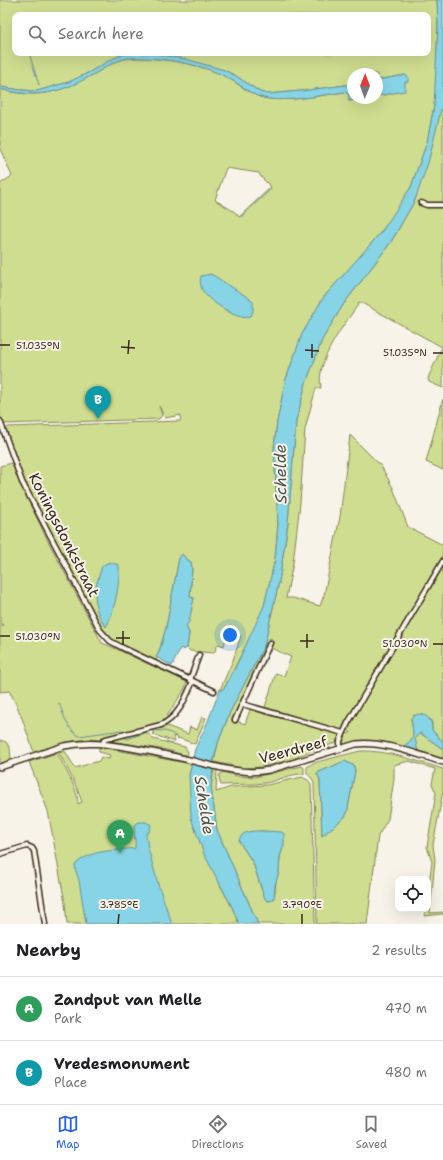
<!DOCTYPE html>
<html lang="en">
<head>
<meta charset="utf-8">
<style>
  :root { --surface:#fff; --page:#f6f6f6; --text:#202124; --muted:#757577; --line:#e0e0e0; --accent:#2563eb }
  body { margin:0; font-family:"Shantell Sans",sans-serif; background:var(--page); color:var(--text) }
  .controls { position:absolute; right:12px; bottom:12px; display:grid; overflow:hidden; border-radius:8px; box-shadow:0 4px 16px #0002 }
  .controls button { width:36px; height:36px; display:grid; place-items:center; padding:0; border:0; border-bottom:1px solid var(--line); background:var(--surface); color:var(--text); font:20px sans-serif }
  .compass { position:absolute; left:347px; top:68px; width:36px; height:36px; border-radius:50%; background:var(--surface); box-shadow:0 4px 16px #0002; rotate:1deg }
  .you { position:absolute; left:230px; top:635px; width:14px; height:14px; margin:-10px; border:3px solid #fff; border-radius:50%; background:#1a73e8; box-shadow:0 0 0 6px #1a73e833 }
  .badge { display:grid; place-items:center; width:26px; height:26px; border-radius:50%; background:var(--accent); color:#fff; font-size:13px; font-weight:700 }
  .pin { position:absolute; translate:-50% -33px; filter:drop-shadow(0 1px 2px #0008) }
  .pin::after { content:''; position:absolute; top:21px; width:14px; height:12px; background:inherit; clip-path:polygon(0 0,100% 0,50% 100%) }
  .list { margin:0; padding:0; list-style:none }
  h2 { display:flex; justify-content:space-between; align-items:center; height:52px; margin:0; padding:0 16px; font-size:17px }
  h2 small { font-size:13px; font-weight:400; color:var(--muted) }
  .list li { display:grid; grid-template-columns:26px 1fr auto; gap:12px; align-items:center; box-sizing:border-box; height:64px; padding:0 16px; border-top:1px solid var(--line) }
  .list b { display:block; font-size:15px; white-space:nowrap }
  .list p { margin:0; font-size:13px; white-space:nowrap; color:var(--muted) }
  .list em { font-size:13px; font-style:normal; color:var(--muted) }
  .icon { flex:none; width:22px; height:22px; fill:none; stroke:currentColor; stroke-width:2; stroke-linecap:round; stroke-linejoin:round }
  .map { position:relative; flex:none; width:443px; height:924px; overflow:hidden }
  .search { position:absolute; background:var(--surface); box-shadow:0 4px 16px #0002; left:12px; right:12px; top:12px; height:44px; display:flex; align-items:center; gap:10px; box-sizing:border-box; padding:0 14px; border-radius:8px; color:var(--muted); font-size:15px }
  .sheet { height:180px; background:var(--surface) }
  nav { display:flex; justify-content:space-around; align-items:center; box-sizing:border-box; height:56px; border-top:1px solid var(--line); background:var(--surface); font-size:11px; color:var(--muted) }
  nav a { display:grid; justify-items:center; gap:2px }
  nav .on { color:var(--accent) }
  .map>svg:first-child { display:block }
  .green { fill:#cfdd90; stroke:#858457; fill-rule:evenodd }
  .water { fill:#87d4e6; stroke:#699096 }
  .lines { fill:none; stroke-linecap:round; stroke-linejoin:round }
  .stream { stroke:#699096; stroke-width:1 }
  .minor-casing { stroke:#3b2a1e; stroke-width:7 }
  .major-casing { stroke:#3b2a1e; stroke-width:8 }
  .minor { stroke:#f7f3e8; stroke-width:4 }
  .major { stroke:#f7f3e8; stroke-width:5 }
  .ticks { fill:none; stroke:#3b2a1e; stroke-width:1.5 }
  .labels { text-anchor:middle; stroke-width:4; stroke-linejoin:round; paint-order:stroke }
  .street-label { font-size:15px; fill:#3b2a1e; stroke:#f7f3e8 }
  .water-label { font-size:16px; font-style:italic; fill:#4e5450; stroke:#f7f3e8 }
  .ticks-label { font-size:10px; text-anchor:middle; fill:#3b2a1e; stroke:#f7f3e8; stroke-width:4; stroke-linejoin:round; paint-order:stroke }
</style>
</head>
<body>
<div class="map">
<svg width="443" height="924" viewBox="0 0 443 924">
  <rect width="100%" height="100%" fill="#f7f3e8"/>
  <filter id="ink" filterUnits="userSpaceOnUse"><feTurbulence type="fractalNoise" baseFrequency=".025" numOctaves="2"/><feDisplacementMap in="SourceGraphic" scale="8" xChannelSelector="R" yChannelSelector="G"/><feConvolveMatrix kernelMatrix="1 2 1 2 8 2 1 2 1" color-interpolation-filters="sRGB"/></filter>
  <g filter="url(#ink)">
    <g class="green">
      <path d="M0,0H437L438,25L436,88L434,106L427,142L411,187L392,218L367,249L323,298L302,335L285,382L277,422L274,448L278,524L275,559L271,577L264,606L258,621L225,687L219,692L233,660L241,636L236,639L226,638L224,646L218,644L214,653L190,651L187,648L189,633L186,626L194,598L190,597L192,568L191,562L184,557L179,558L166,628L156,661L114,641L99,625L27,487L13,453L6,429L8,427L180,421L181,415L165,418L159,406L162,415L159,419L3,424L0,416V184L12,176L0,149V89C38,100 62,92 96,73C106,67 119,58 132,58C158,57 203,64 226,77C238,83 248,93 260,97C281,104 322,95 345,92L349,95V101L367,98H377V96L389,94L405,81V75L377,80V74H353V84L301,91L267,94L260,92L236,76L224,70L166,55L150,53H428V15H15V53H130L124,54L88,73L69,82L37,91L21,90L0,87ZM226,168L259,173L261,177L271,187L239,217L235,212L215,200ZM210,274L220,281L234,315L220,306L204,293Z"/>
      <path d="M443,102V203H430L443,206V388L429,382L428,378L442,347L360,302C345,324 315,360 321,388H316L305,429L300,503L293,563L286,598H293L320,606L324,595L340,517L350,435L381,466L393,488L408,527L443,545L442,556L440,561L414,607L418,609L443,567V742L432,730V723L430,719L414,715L411,718C413,735 417,738 402,747C380,742 366,739 344,745L342,741L344,734L351,733L348,729L349,726L342,730H339L264,710L276,673L284,676L291,657L271,648L272,639L270,638L234,720L245,724L251,707L340,733L336,743L311,751L293,759L262,767L244,768L214,762L218,743L230,712L264,646L279,582L288,523L296,421L306,383L322,340L343,305L391,242L415,200Z"/>
      <path d="M443,399V470L426,462Z"/>
      <path d="M12,463L17,477L48,541L102,643L112,647L187,682L184,690L167,716L169,718L165,721L125,732L122,731L121,733L106,736L99,740L89,739L74,741L34,752C26,732 21,710 9,691L0,692V626L4,625L0,623V466Z"/>
      <path d="M202,717L206,718L195,744L173,736L175,742L154,735L152,729L164,728L167,726L188,734L190,727L197,730Z"/>
      <path d="M146,731L153,739L185,747L188,752L187,756L167,750L111,741V739Z"/>
      <path d="M420,733L443,749V759L418,752L414,738Z"/>
      <path d="M0,740L6,742L10,748L11,760L0,764Z"/>
      <path d="M99,747L192,764L189,775L220,885L232,907L239,924H67L65,903L48,811L29,762L57,753C63,765 79,791 78,804L82,802C76,784 68,769 59,753L65,751L75,768L99,761L101,757L109,759L110,755L99,752Z"/>
      <path d="M360,751C388,750 416,761 443,769V791L433,845L435,860L430,913L443,912V914L424,916L425,909H428V889L432,862L427,847L436,793L432,784L435,769L409,761L394,765V779L388,819L378,836L367,924H317L314,784L313,780L307,773V767L313,763ZM345,761L354,766L355,771L347,813L344,817L322,836L320,780L317,773Z"/>
      <path d="M302,766L304,768V774C291,773 278,781 265,783C250,785 236,784 221,785L220,783L219,775L223,772L237,776L255,777Z"/>
      <path d="M214,769L217,770L216,792L231,787L267,785L302,777L308,780L311,784L315,924H258L217,830L211,787ZM263,831L272,832L284,844L280,857L279,872L276,880L275,892L273,900L268,901L263,894L253,863L239,841L249,832Z"/>
    </g>
    <g class="water">
      <path d="M437,0H443V102L428,163L415,200L391,242L343,305L322,340L306,383L296,421L288,523L279,582L264,646L230,712L218,743L214,759L211,787L217,830L258,924H239L232,907L204,854L191,818L189,775L195,749L206,726L219,692L225,687L236,666L264,606L275,559L278,524L274,448L277,422L285,382L302,334L323,298L383,230L411,187L427,142L434,106L438,25Z"/>
      <path d="M150,53L186,59L224,70L236,76L260,92L267,94L301,91L353,84V98H367L349,101V95L345,92C322,95 281,104 260,97C248,93 238,82 226,77C203,64 158,57 132,58C119,58 106,67 96,73C61,93 39,99 0,89V87L21,90L37,91L69,82L88,73L110,60L124,54Z"/>
      <path d="M405,75L408,77V82H405V91L377,96V80Z"/>
      <path d="M211,274L249,298L253,302V311L251,316C238,320 209,302 203,291C200,286 200,282 201,276Z"/>
      <path d="M182,554L186,559L191,562L192,568L190,597L194,598L189,622L186,626L189,633L187,648L183,650L182,648L180,649L172,666L156,657L159,652L166,628L179,558Z"/>
      <path d="M109,562L119,565C120,584 115,610 106,627L101,620L96,608L95,589L102,566Z"/>
      <path d="M418,714C429,715 432,720 432,730L443,742V749L420,733L415,738L418,752L402,747C417,738 413,735 411,718Z"/>
      <path d="M345,761L354,766L355,771L347,813L345,817L322,836L320,780L317,773Z"/>
      <path d="M139,822H146L151,825L149,832L146,834L148,848L158,884L172,924H86L79,880L76,872L75,865C90,849 115,851 135,848C136,840 133,833 134,825Z"/>
      <path d="M263,831L282,832L284,834V844L280,857L279,872L275,885L274,898L273,900L268,901L265,899L253,863L239,841C241,830 254,831 263,831Z"/>
    </g>
    <g class="lines">
      <g class="stream">
        <path d="M29,53L39,85"/>
        <path d="M241,217L271,189"/>
        <path d="M59,703C64,715 66,728 79,736L122,730V731"/>
        <path d="M153,731C162,730 173,731 178,739"/>
        <path d="M124,737L127,739L148,732"/>
      </g>
      <defs>
        <g id="minor">
          <path d="M421,203L427,205H443"/>
          <path d="M0,421L22,482L100,630L110,641L123,648L214,691"/>
          <path d="M190,680L199,655"/>
          <path d="M242,704L343,733"/>
          <path d="M235,720L270,643"/>
          <path d="M103,744L104,740L106,739L161,725C179,717 186,697 193,681"/>
          <path d="M340,749V741L348,723L443,561"/>
          <path d="M0,854L27,846L32,848L34,851L45,924"/>
        </g>
        <path id="major" d="M0,767L64,746C87,741 107,744 131,748C153,752 175,756 197,762C221,768 244,775 269,770L356,744C385,741 415,754 443,762"/>
      </defs>
      <use href="#minor" class="minor-casing"/>
      <use href="#major" class="major-casing"/>
      <use href="#minor" class="minor"/>
      <use href="#major" class="major"/>
    </g>
  </g>
  <path class="ticks" d="M0,345H10M121,347L135,348M305,350L319,351M433,353H443M128,354L129,340M312,358V344M0,636H10M116,638H130M300,641H314M433,644H443M123,645V631M307,648V634M118,924L119,914M302,924V914"/>
  <g class="labels">
    <g class="street-label">
      <text transform="translate(64 535) rotate(63)" y="5">Koningsdonkstraat</text>
      <text transform="translate(293 750) rotate(-15)" y="5">Veerdreef</text>
    </g>
    <g class="water-label">
      <text transform="translate(280 474) rotate(-91)" y="6">Schelde</text>
      <text transform="translate(205 805) rotate(81)" y="6">Schelde</text>
    </g>
  </g>
  <g class="ticks-label">
    <text x="38" y="349">51.035°N</text>
    <text x="405" y="356">51.035°N</text>
    <text x="38" y="640">51.030°N</text>
    <text x="405" y="647">51.030°N</text>
    <text x="119" y="908">3.785°E</text>
    <text x="302" y="908">3.790°E</text>
  </g>
</svg>
<div class="controls">
<button><svg class="icon" aria-label="locate" viewBox="0 0 24 24"><circle cx="12" cy="12" r="6"/><path d="M12 2v4M12 18v4M2 12h4M18 12h4"/></svg></button>
</div>
<svg class="compass" viewBox="-18 -18 36 36"><path d="M0-13l5 13h-10z" fill="#e53935"/><path d="M0 13l5-13h-10z" fill="#757577"/></svg>
<div class="you"></div>
<div class="pin badge" style="left:120px;top:853px;background:#2e9e5b">A</div>
<div class="pin badge" style="left:98px;top:419px;background:#0f9aa8">B</div>
<div class="search"><svg class="icon" aria-label="search" viewBox="0 0 24 24"><circle cx="10" cy="10" r="6"/><path d="M15 15l6 6"/></svg>Search here</div>
</div>
<section class="sheet">
<h2>Nearby<small>2 results</small></h2>
<ul class="list">
<li><span class="badge" style="background:#2e9e5b">A</span><div><b>Zandput van Melle</b><p>Park</p></div><em>470 m</em></li>
<li><span class="badge" style="background:#0f9aa8">B</span><div><b>Vredesmonument</b><p>Place</p></div><em>480 m</em></li>
</ul>
</section>
<nav>
<a class="on"><svg class="icon" aria-label="map" viewBox="0 0 24 24"><path d="M3 6l6-2 6 2 6-2v14l-6 2-6-2-6 2zM9 4v14M15 6v14"/></svg>Map</a>
<a><svg class="icon" aria-label="directions" viewBox="0 0 24 24"><path d="M12 3l9 9-9 9-9-9zM9 14v-3h6M13 9l2 2-2 2"/></svg>Directions</a>
<a><svg class="icon" aria-label="saved" viewBox="0 0 24 24"><path d="M7 4h10v16l-5-4-5 4z"/></svg>Saved</a>
</nav>
</body>
</html>
